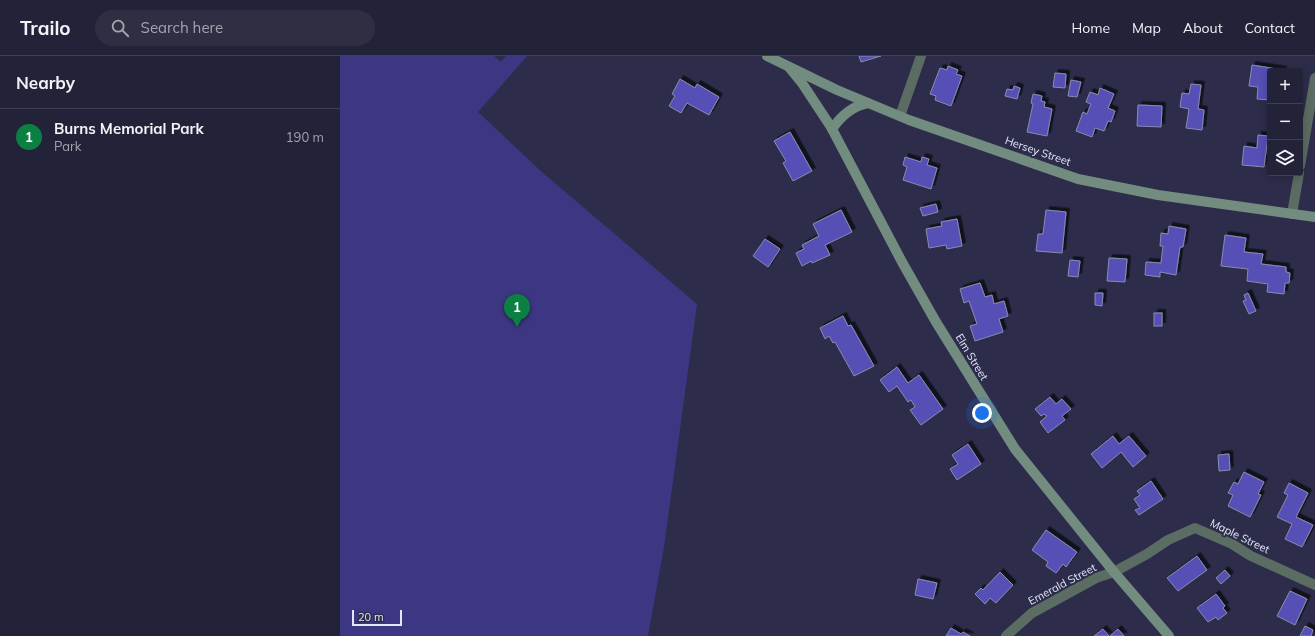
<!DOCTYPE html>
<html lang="en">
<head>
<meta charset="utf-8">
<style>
  :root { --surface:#222238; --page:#2e2f43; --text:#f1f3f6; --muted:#a2a4ae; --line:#3f3f53; --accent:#0b8043 }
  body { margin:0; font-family:Mulish,sans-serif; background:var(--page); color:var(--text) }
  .controls { position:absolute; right:12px; top:12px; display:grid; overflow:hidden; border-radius:4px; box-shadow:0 2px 10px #0003 }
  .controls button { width:36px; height:36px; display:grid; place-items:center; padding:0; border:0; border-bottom:1px solid var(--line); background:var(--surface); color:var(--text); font:20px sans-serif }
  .scale { position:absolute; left:12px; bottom:10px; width:50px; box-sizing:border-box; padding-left:4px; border:2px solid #e4e6f9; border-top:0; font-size:11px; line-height:14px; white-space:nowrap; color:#e4e6f9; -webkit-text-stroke:3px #2d2d4b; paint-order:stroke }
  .you { position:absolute; left:642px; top:357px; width:14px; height:14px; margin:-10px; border:3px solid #fff; border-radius:50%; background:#1a73e8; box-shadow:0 0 0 6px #1a73e833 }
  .badge { display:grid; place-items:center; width:26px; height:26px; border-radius:50%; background:var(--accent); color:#fff; font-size:13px; font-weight:700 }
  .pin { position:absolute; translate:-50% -33px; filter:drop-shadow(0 1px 2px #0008) }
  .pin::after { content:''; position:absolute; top:21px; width:14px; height:12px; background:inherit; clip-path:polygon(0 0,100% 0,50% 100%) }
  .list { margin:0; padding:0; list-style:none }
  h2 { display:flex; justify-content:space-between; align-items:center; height:52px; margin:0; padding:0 16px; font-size:17px }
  h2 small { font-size:13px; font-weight:400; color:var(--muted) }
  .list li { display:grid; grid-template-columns:26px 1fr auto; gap:12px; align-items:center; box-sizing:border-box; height:56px; padding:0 16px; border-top:1px solid var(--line) }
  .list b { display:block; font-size:15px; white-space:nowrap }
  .list p { margin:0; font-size:13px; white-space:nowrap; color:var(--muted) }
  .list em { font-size:13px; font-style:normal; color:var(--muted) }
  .icon { flex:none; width:22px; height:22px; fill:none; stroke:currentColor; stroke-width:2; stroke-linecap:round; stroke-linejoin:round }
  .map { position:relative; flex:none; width:975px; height:580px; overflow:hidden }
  header { display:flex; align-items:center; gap:24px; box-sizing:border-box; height:56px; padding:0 20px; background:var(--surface); border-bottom:1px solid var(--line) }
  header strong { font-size:19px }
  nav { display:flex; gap:22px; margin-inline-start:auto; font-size:14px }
  .search { width:280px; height:36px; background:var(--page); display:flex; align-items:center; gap:10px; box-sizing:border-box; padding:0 14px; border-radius:22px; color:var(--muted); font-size:15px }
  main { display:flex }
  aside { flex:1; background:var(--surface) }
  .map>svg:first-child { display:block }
  .green { fill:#3d3783 }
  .building { fill:#574fb6; stroke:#898baf; filter:url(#shadow) }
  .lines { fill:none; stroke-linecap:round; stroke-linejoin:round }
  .street { stroke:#5b6c63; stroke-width:10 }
  .secondary { stroke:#728c7f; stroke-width:10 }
  .labels { text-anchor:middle; stroke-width:4; stroke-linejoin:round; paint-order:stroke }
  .street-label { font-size:11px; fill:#e4e6f9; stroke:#2d2d4b }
</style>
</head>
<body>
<header>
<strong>Trailo</strong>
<div class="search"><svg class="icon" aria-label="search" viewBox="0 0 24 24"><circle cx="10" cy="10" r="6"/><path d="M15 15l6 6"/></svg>Search here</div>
<nav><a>Home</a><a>Map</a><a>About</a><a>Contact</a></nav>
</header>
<main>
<aside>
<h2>Nearby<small></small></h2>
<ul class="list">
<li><span class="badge">1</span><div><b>Burns Memorial Park</b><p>Park</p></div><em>190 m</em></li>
</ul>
</aside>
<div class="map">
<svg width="975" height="580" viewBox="0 0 975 580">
  <defs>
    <filter id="shadow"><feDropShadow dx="3.5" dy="-3.5" stdDeviation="0" flood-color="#0009"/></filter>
  </defs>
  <rect width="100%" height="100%" fill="#2d2d4b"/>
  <path class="green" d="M0,0H154L161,6L166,0H187L138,56L203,117L357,248L324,491L308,580H0Z"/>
  <g class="building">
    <path d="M519,0H541L521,6Z"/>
    <path d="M912,9L943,14V15H930V44L917,43L918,31L909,30Z"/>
    <path d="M608,10L618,14L616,18L622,20L611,50L595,44L596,40L590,38L600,12L607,14Z"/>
    <path d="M715,17L726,18L725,32L713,31Z"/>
    <path d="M340,23L355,32L357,28L379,41L369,59L347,47L341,57L329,50L335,40L332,38Z"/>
    <path d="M731,24L741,26L737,41L728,40Z"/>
    <path d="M851,28L861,29L858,53L864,54L862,74L846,72L849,53L840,51L842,37L849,38Z"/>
    <path d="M674,30L680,32L677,43L665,40L667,33L673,34Z"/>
    <path d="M760,32L774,38L768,52L775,55L771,66L768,65L764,75L755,72L752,81L736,75L743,56L747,58L751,48L746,46L750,36L758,39Z"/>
    <path d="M693,38L702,40L701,45L705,46L704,51L712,53L707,80L687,76L693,48L691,47Z"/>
    <path d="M798,49L822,50L821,71L797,70Z"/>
    <path d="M450,76L472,115L453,125L443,107L446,105L434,85Z"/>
    <path d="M918,79L928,80L924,111L902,109L904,90L917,92Z"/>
    <path d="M565,101L581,106L582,101L589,103L587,109L597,112L591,133L563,124L567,111L563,109Z"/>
    <path d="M596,148L598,156L583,160L580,152Z"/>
    <path d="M501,154L512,176L485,189L490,199L472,207L471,205L462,210L456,197L464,193L462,189L479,180L473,168Z"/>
    <path d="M706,154L726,156L722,197L696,195L698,178H703Z"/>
    <path d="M617,163L622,190L607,193L606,189L589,192L586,173L602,170L601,166Z"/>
    <path d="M829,170L846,173L843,191H840L836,219L820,216V221L805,219L806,206L821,207L823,190H820L821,177L828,178Z"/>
    <path d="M885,179L906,182L904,196L923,198L921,208L946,211V216L950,217L949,227H945L944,238L927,236L928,228L907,225L908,213L881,210Z"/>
    <path d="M425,183L440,193L428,211L413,200Z"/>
    <path d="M769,202L787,203L785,226L767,225Z"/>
    <path d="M730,204L740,205L738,221L728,220Z"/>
    <path d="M640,227L645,241L652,239L654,248L664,245L668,260L659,263L663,276L635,285L630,270L637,268L629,245L624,247L620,233Z"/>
    <path d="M755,237H763L762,250L755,249Z"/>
    <path d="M908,237L916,255L909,258L903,245L906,244L904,239Z"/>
    <rect x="814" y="257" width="8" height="13"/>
    <path d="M503,260L508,270L511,269L534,310L514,320L495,286L493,287L489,280L485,283L480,272Z"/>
    <path d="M557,311L568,327L579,319L603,353L581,369L570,354L575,351L571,344L568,346L557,330L549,336L540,324Z"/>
    <path d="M710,341L716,348L722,343L731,353L722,360L725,364L708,377L700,366L707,360L704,358L701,360L695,353Z"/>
    <path d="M773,380L779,388L789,380L806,400L793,411L781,396L762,412L751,398Z"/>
    <path d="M628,388L641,408L617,424L610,413L618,408L612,399Z"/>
    <path d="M889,398L890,414L879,415L878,399Z"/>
    <path d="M904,416L924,426L918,438L921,439L910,461L888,450L893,439L888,437L894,426L898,428Z"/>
    <path d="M811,425L823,443L799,459L795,454L800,452L794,443L800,439L797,435Z"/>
    <path d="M949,427L968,437L956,461L973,469L962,491L945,483L952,468L937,461L948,439L944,437Z"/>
    <path d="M706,474L737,496L726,511L723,508L716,517L706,510L708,506L692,494Z"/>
    <path d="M857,500L867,514L838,535L827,522Z"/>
    <path d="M885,514L890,520L881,528L876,522Z"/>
    <path d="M660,516L673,529L656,547L650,542L645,548L635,538L641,532L643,534Z"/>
    <path d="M578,523L597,527L593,543L575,539Z"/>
    <path d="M950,535L967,543L955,569L937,560Z"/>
    <path d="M876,538L885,550L883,552L887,557L878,564L876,561L868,566L857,552Z"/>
    <path d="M965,570L973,574L971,580H960Z"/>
    <path d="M611,572L621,578L623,576L630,580H606Z"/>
    <path d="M763,573L769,580H754Z"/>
    <path d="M778,573L784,580H770Z"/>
  </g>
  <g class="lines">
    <g class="street">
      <path d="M560,60L581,0"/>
      <path d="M960,110L975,22"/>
      <path d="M952,158L959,117"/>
      <path d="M666,580L692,557L756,522L774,516L807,498L828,484L855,472L892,488L911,500L975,529"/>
    </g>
    <g class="secondary">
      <path d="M427,0L497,34L569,64L738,123L818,139L975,161"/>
      <path d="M449,11L462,27L491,71L562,206L596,266L675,393L774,516L829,580"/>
      <path d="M492,73C501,60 512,50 528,47"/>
    </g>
  </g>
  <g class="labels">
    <g class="street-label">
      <text transform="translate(698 95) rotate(19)" y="4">Hersey Street</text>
      <text transform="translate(632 301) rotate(59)" y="4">Elm Street</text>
      <text transform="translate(900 480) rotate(26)" y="4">Maple Street</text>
      <text transform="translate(722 528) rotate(-28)" y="4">Emerald Street</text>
    </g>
  </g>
</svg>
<div class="controls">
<button>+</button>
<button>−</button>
<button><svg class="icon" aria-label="layers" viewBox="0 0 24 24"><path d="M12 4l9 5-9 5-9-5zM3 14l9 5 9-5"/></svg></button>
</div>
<div class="scale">20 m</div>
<div class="you"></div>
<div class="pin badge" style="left:177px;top:271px">1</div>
</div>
</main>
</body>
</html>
